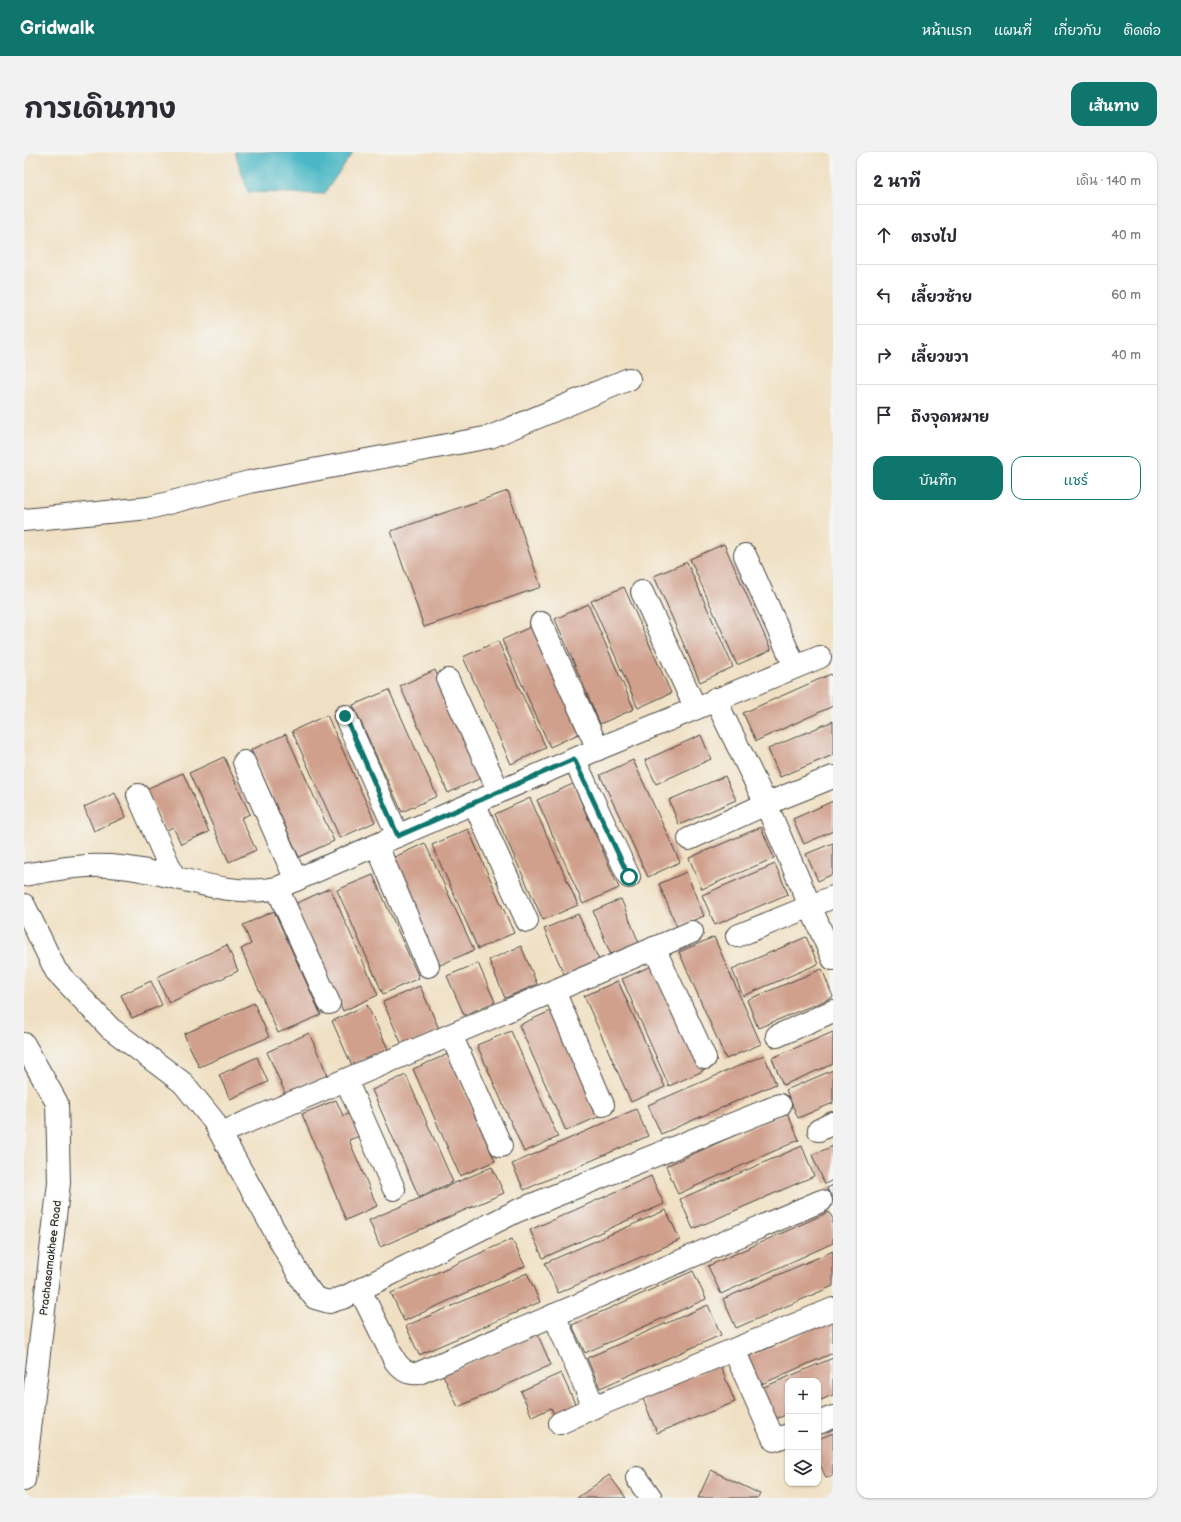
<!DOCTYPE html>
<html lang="th">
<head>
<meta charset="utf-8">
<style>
  :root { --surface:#fff; --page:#f2f2f3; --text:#2b2b33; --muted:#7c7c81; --line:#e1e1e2; --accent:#0f766e }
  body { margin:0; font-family:"Balsamiq Sans","Playpen Sans Thai",sans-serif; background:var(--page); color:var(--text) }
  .controls { position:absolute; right:12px; bottom:12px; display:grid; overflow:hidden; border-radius:8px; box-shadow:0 1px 3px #0004 }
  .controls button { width:36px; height:36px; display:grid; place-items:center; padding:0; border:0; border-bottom:1px solid var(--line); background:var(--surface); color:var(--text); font:20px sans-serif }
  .stop { position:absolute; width:12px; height:12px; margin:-9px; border:3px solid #0f766e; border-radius:50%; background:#fff }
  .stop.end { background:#0f766e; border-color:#fff; box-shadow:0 1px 4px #0008 }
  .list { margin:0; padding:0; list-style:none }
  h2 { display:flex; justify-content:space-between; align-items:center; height:52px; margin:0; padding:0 16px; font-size:17px }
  h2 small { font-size:13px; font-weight:400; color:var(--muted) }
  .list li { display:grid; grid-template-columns:26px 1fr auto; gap:12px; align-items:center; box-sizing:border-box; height:60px; padding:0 16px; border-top:1px solid var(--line) }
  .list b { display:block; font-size:15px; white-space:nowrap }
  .list em { font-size:13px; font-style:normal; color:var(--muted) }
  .actions { display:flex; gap:8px; padding:12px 16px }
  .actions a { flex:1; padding:9px 0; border:1px solid var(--accent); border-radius:12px; text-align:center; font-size:14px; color:var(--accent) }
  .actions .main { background:var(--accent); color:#fff }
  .icon { flex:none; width:22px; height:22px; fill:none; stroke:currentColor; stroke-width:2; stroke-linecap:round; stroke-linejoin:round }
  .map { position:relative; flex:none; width:809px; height:1346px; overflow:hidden; border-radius:12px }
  header { display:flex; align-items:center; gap:24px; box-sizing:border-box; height:56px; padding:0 20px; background:var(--accent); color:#fff }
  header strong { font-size:19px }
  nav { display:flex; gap:22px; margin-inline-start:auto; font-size:14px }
  .intro { display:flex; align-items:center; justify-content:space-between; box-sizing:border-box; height:96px; padding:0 24px }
  h1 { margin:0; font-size:28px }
  .button { padding:10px 18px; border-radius:12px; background:var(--accent); color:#fff; font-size:14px; font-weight:700 }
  main { display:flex; gap:24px; padding:0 24px }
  aside { flex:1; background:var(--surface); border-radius:12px; box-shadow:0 1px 3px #0004 }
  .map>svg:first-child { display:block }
  .water { fill:#4ab7c5; stroke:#3a7178 }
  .building { fill:#d0a08d }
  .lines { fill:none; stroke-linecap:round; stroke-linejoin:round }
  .minor-casing { stroke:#494642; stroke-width:24 }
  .tertiary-casing { stroke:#494642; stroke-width:24 }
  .minor { stroke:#fff; stroke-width:22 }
  .tertiary { stroke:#fff; stroke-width:22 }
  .route { stroke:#0f766e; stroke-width:5 }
  .labels { text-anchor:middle; stroke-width:3; stroke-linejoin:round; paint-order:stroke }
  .street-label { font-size:11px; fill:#2b2b2b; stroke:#f6f6f2 }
</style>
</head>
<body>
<header>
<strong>Gridwalk</strong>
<nav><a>หน้าแรก</a><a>แผนที่</a><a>เกี่ยวกับ</a><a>ติดต่อ</a></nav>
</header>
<div class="intro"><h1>การเดินทาง</h1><a class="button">เส้นทาง</a></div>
<main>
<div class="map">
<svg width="809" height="1346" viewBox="0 0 809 1346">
  <rect width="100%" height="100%" fill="#f6f6f2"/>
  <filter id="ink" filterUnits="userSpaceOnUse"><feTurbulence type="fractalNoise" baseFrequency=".025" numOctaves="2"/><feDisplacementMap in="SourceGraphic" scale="8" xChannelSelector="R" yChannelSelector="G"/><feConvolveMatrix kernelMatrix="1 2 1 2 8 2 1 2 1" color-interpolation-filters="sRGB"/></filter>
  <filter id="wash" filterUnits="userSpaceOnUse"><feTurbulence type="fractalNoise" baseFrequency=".012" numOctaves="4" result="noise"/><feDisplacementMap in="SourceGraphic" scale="16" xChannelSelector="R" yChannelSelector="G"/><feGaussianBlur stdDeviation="0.9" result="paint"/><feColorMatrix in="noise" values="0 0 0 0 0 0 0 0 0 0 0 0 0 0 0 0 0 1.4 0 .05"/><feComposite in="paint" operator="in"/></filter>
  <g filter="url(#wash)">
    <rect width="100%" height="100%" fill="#f0e0c3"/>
    <path class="water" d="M211,0H329L300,42L224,40Z"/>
    <g id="blocks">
      <g class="building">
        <path d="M484,339L517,435L400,475L367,379Z"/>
        <path d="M700,392L747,498L713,513L666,407Z"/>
        <path d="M663,410L709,515L676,530L630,424Z"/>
        <path d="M600,435L647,541L614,556L567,449Z"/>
        <path d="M564,452L610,557L576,572L531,467Z"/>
        <path d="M513,472L561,579L526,595L478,488Z"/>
        <path d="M474,489L522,596L487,612L439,505Z"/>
        <path d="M411,518L459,625L424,641L376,534Z"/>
        <path d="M807,522L809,525V554L732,589L719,561Z"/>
        <path d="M365,538L413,644L378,660L329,553Z"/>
        <path d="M303,563L351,670L316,686L268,579Z"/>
        <path d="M809,569V603L756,625L744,597Z"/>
        <path d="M262,582L310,689L275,705L227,598Z"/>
        <path d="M677,583L687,607L632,632L621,608Z"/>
        <path d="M200,605L226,662L217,666L232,698L205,710L165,621Z"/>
        <path d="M609,608L656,710L624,725L576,623Z"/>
        <path d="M159,621L185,680L157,692L149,675L141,679L122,637Z"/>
        <path d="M701,624L712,648L655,673L645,648Z"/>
        <path d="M549,632L595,736L559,752L513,648Z"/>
        <path d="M91,641L102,665L70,679L60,655Z"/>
        <path d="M506,646L554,753L519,768L471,662Z"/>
        <path d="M809,649V679L780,692L769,667Z"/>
        <path d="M737,675L750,706L678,737L665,706Z"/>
        <path d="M444,677L490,781L454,797L408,693Z"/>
        <path d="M401,691L450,798L414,814L366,707Z"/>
        <path d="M809,691V722L794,729L782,702Z"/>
        <path d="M751,712L764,742L691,773L678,743Z"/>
        <path d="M662,720L680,764L653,775L635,732Z"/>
        <path d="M349,723L395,826L359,842L313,738Z"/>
        <path d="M306,736L354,843L319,859L271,752Z"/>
        <path d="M597,747L615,791L587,803L569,759Z"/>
        <path d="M250,759L297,863L254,881L217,797L227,792L219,773Z"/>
        <path d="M554,762L575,808L541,824L520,777Z"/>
        <path d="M690,785L737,892L702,907L655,800Z"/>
        <path d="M782,785L794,812L719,844L708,817Z"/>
        <path d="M203,793L214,819L145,851L133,825Z"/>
        <path d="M497,794L513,832L481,846L465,808Z"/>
        <path d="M454,811L471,850L440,863L423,824Z"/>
        <path d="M632,812L679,919L645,934L598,827Z"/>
        <path d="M798,817L809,845L734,876L723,848Z"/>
        <path d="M127,829L138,853L108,866L97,843Z"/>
        <path d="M594,829L641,935L607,950L560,844Z"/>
        <path d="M396,834L416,879L379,895L359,850Z"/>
        <path d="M230,851L245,885L175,915L160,882Z"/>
        <path d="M343,853L364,897L328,914L308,869Z"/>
        <path d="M529,858L576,964L542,979L495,873Z"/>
        <path d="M487,879L534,985L500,1000L453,893Z"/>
        <path d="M809,880V912L759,933L748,906Z"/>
        <path d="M285,881L304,924L262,943L243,900Z"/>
        <path d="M424,902L471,1009L436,1024L389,917Z"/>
        <path d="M740,903L752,932L637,982L624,953Z"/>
        <path d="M233,905L244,930L206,947L195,923Z"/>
        <path d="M809,918V951L774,966L762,938Z"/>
        <path d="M382,923L429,1030L395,1045L348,938Z"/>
        <path d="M312,948L319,964L328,960L338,983L325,988L353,1054L322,1068L278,962Z"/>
        <path d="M612,957L624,984L500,1038L488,1012Z"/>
        <path d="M763,960L775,988L654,1042L642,1014Z"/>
        <path d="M778,994L790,1024L669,1077L656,1047Z"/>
        <path d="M809,994V1028L801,1032L788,1003Z"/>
        <path d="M468,1015L480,1041L356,1095L345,1068Z"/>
        <path d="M627,1024L640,1052L519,1106L506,1078Z"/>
        <path d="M809,1033V1050L803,1036Z"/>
        <path d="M642,1058L656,1088L534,1141L521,1111Z"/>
        <path d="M805,1060L809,1067V1091L697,1142L684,1114Z"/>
        <path d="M488,1087L501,1114L380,1169L367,1141Z"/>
        <path d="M809,1099V1134L712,1176L699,1147Z"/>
        <path d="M669,1119L682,1147L561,1201L548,1173Z"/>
        <path d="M503,1121L516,1150L395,1203L382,1174Z"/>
        <path d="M684,1153L697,1183L576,1236L563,1206Z"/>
        <path d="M809,1168V1201L733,1234L721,1206Z"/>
        <path d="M513,1181L527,1213L434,1255L419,1223Z"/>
        <path d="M809,1206V1243L794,1249V1229H764V1262L749,1268L735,1237Z"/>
        <path d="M696,1213L711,1250L633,1281L618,1244Z"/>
        <path d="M537,1221L552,1254L530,1263L527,1256L508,1265L497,1239Z"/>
        <path d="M809,1281V1323L802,1326L794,1307V1287Z"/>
        <path d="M687,1318L736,1342L734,1346H674Z"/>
        <path d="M585,1323L602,1346H553Z"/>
      </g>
    </g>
  </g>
  <g filter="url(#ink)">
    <use href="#blocks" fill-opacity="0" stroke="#494642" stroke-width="1"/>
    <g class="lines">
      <defs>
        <g id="minor">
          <path d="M0,368L125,356L225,330L466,285L605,227"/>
          <path d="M721,403L771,515"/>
          <path d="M618,440L671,555"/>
          <path d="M517,471L574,597"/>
          <path d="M424,528L475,640"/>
          <path d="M691,547L742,652L809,807"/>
          <path d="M321,564L374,684"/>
          <path d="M550,607L605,725"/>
          <path d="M220,610L272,728"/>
          <path d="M114,643L150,725"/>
          <path d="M450,651L503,769"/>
          <path d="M665,687L742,652L809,625"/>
          <path d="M353,694L404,814"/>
          <path d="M0,723C33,717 64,711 97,715C148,720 203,747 253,736L574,597L796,505"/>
          <path d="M253,736L305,851"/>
          <path d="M0,753L32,819L86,876L159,931L189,968L279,1130L291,1146L305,1150L321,1145L493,1059L756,953"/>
          <path d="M713,784L809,745"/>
          <path d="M630,796L681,906"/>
          <path d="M530,839L579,953"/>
          <path d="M427,883L477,994"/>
          <path d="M753,884L809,859"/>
          <path d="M322,928L370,1037"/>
          <path d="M795,978L809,971"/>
          <path d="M197,981L668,780"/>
          <path d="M336,1138L371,1209C378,1218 383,1222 395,1221L797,1049"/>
          <path d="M530,1163L570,1255"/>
          <path d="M710,1198L750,1288L764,1283"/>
          <path d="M536,1271L570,1255L809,1157"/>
          <path d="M794,1271L809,1265"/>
          <path d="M613,1326L627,1346"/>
        </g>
        <path id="tertiary" d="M0,892L33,951L35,1031L0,1328"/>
      </defs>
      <use href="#minor" class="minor-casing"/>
      <use href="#tertiary" class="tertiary-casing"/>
      <use href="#minor" class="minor"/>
      <use href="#tertiary" class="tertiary"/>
    </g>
  </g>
  <g class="lines" filter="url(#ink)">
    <path class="route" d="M321,564L374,684L550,607L605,725"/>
  </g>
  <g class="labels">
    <g class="street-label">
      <text transform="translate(26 1106) rotate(-83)" y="4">Prachasamakhee Road</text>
    </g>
  </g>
</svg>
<div class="controls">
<button>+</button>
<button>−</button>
<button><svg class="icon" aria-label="layers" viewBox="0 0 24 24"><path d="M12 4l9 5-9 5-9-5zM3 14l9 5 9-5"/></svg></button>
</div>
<div class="stop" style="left:605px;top:725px"></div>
<div class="stop end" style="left:321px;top:564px"></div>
</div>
<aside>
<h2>2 นาที<small>เดิน · 140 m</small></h2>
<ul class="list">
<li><svg class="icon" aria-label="ahead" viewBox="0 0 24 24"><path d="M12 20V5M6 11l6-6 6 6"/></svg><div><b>ตรงไป</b></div><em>40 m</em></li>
<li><svg class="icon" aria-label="left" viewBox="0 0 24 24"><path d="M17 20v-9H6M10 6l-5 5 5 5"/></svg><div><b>เลี้ยวซ้าย</b></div><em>60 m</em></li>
<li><svg class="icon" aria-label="right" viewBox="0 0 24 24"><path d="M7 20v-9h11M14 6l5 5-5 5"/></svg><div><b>เลี้ยวขวา</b></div><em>40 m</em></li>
<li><svg class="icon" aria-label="arrive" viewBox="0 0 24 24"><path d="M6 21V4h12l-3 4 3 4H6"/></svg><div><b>ถึงจุดหมาย</b></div></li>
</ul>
<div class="actions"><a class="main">บันทึก</a><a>แชร์</a></div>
</aside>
</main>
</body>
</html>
